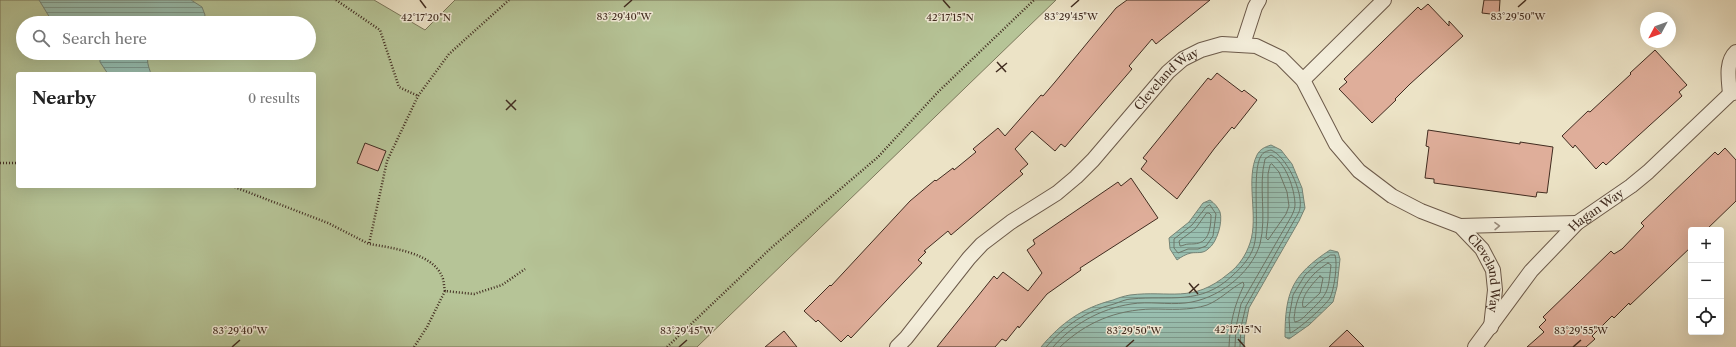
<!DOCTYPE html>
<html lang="en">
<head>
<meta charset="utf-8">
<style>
  :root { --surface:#fff; --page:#f2f2f2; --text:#222; --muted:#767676; --line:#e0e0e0 }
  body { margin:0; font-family:"Libre Caslon Text",serif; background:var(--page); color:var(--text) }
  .controls { position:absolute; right:12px; bottom:12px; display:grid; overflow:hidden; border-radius:4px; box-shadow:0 4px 16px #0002 }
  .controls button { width:36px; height:36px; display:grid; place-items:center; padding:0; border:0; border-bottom:1px solid var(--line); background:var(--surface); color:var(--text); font:20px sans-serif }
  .compass { position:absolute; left:1640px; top:12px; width:36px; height:36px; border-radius:50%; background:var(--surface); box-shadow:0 4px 16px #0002; rotate:229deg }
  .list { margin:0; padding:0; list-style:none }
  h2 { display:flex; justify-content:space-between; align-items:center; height:52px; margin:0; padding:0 16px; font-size:17px }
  h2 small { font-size:13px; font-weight:400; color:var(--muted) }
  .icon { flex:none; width:22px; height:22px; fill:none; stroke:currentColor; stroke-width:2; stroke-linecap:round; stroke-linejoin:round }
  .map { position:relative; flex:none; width:1736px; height:347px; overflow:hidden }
  .search { position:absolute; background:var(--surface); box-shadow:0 4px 16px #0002; left:16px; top:16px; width:300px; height:44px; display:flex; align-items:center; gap:10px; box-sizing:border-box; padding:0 14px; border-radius:22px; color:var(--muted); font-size:15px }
  .panel { position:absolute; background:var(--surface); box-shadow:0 4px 16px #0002; left:16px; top:72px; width:300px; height:116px; border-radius:4px }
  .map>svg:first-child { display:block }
  .grass { fill:#b6c497; stroke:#7c785c; fill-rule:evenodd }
  .water { fill:url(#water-rules); stroke:#768476 }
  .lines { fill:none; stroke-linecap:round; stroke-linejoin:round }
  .shore { stroke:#6d7668; stroke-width:1 }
  .building { fill:#dfae9a; stroke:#412c20 }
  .street-casing { stroke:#6c5a4a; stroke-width:16 }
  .path { stroke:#412c20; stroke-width:2.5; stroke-dasharray:1 2; stroke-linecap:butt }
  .street { stroke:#f3edda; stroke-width:14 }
  .oneway { stroke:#9a8c7d }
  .ticks { fill:none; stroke:#412c20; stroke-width:1.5 }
  .labels { text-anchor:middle; stroke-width:3; stroke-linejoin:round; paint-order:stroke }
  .street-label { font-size:12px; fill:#412c20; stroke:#f3edda }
  .ticks-label { font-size:10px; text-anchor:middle; fill:#412c20; stroke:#f3edda; stroke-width:3; stroke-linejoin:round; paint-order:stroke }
</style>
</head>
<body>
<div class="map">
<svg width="1736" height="347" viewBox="0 0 1736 347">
  <defs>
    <pattern id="water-rules" width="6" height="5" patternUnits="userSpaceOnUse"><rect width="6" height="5" fill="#99bfb0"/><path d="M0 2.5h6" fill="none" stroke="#7e9b8f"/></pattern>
  </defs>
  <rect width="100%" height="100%" fill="#ece3c6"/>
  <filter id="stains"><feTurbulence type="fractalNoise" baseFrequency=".005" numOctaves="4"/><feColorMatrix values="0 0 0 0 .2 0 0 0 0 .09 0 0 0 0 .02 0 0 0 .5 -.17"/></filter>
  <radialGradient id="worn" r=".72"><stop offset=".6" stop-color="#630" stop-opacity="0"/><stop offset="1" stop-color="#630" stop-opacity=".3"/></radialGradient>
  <path class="grass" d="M0,0H374L425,30L455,0H1056L697,347H0ZM23,23H309V53H23ZM18,74H314V186H18Z"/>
  <g class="water">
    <path d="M39,0H191L202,7L205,15L203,23H67L64,21L50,18Z"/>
    <path d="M100,53H150C145,60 149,67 151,74H108L100,62Z"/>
    <path d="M1271,145L1281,150L1292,164L1302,188L1305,208L1299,221L1249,308L1245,328L1244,347H1041C1061,323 1082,308 1113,300C1118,298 1124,296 1130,295C1170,290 1192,304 1228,274C1239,266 1246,255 1250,243C1259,217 1245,179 1257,155C1260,149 1265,147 1271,145Z"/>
    <path d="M1210,200C1214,203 1218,207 1220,212C1223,222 1217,243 1208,249C1203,254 1197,252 1191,253C1186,254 1181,257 1177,260L1170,249L1169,238L1189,222L1203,203Z"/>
    <path d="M1330,250L1338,252L1340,259L1337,287L1333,302L1309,325L1289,339L1285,337C1285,292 1292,275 1330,250Z"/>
  </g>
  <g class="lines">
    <g class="shore">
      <path d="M1272,164L1279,172L1287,192L1289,206L1286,214L1268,240L1266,238L1268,220V174L1270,165Z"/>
      <path d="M1210,205L1216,214L1213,236L1206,246L1198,249H1188L1178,253L1174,248V239L1192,225L1206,207Z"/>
      <path d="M1207,213H1209L1211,215C1211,224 1210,240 1199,243C1196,244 1192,244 1189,244C1185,244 1183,246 1180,246L1179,241L1195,229Z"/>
      <path d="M1331,255H1335C1338,264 1334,290 1330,298C1326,305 1297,331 1290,333L1289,318L1293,295L1305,275L1318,263Z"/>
      <path d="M1328,263L1331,265C1328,291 1329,293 1310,311C1305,316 1301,321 1295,322C1293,318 1295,315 1295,310C1299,290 1310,274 1328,263Z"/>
      <path d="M1320,276L1323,278L1320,293L1305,307H1303C1300,297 1313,283 1320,276Z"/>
      <path d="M1046,347C1065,325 1086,311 1114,304C1120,302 1126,299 1131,299C1170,295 1200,306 1232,276C1243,266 1253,255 1255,241C1259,220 1252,170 1261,156C1263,152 1267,151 1271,150C1286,156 1303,191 1300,208C1300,211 1297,216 1295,219L1246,306L1241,327L1240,347"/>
      <path d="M1053,347C1073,324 1100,309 1131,304C1149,301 1167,305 1185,303C1217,300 1251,274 1260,244C1267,216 1258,187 1265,159L1271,155C1286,162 1295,190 1295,205C1295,209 1293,213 1291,217L1241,304L1236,327L1235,347"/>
      <path d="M1060,347C1086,322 1116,310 1152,309C1170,309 1189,311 1207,305C1220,300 1231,288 1243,282L1244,285C1234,306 1230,323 1229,347"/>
    </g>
  </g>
  <g class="building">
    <path d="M1127,0H1210L1156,44L1152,39L1129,66L1132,69L1065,147L1061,144L1055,151L1032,131L1015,149L1028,164L1020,171L1023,174L951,235L948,231L924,251L926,252L918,260L922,263L851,338L848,335L841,342L818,320L816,322L804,311L830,285L831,286L910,201L935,180L936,181L953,168L954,170L976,152L973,149L998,128L1005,136L1041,95L1043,96L1055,82L1116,8Z"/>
    <path d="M1484,0H1500L1499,15L1482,13Z"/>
    <path d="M1428,4L1449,26V21L1463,36L1410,84L1395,99L1396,100L1372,123L1339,89L1347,82L1344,79L1418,7L1421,10Z"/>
    <path d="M1655,50L1687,85L1679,92L1682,96L1606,165L1603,162L1596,169L1575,145L1573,148L1562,136L1588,111L1590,112L1631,74L1630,73Z"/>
    <path d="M1217,73L1242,92L1244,90L1257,100L1234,129L1232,127L1214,149L1177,199L1141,169L1147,161L1143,158L1208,78L1211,80Z"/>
    <path d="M1428,130L1520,144V142L1553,147L1547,193L1537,192L1536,197L1434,183V179L1425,178L1429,147L1426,146Z"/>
    <path d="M365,143L386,151L378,171L357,163Z"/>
    <path d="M1725,148L1736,160V201L1706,230H1691V247L1630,305L1629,303L1614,318L1612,316L1592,336L1595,339L1586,347H1527L1544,332L1539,327L1546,320L1543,317L1611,251L1614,254L1622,249L1644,226L1641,223L1715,152L1718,155Z"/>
    <path d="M1131,178L1158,218L1080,268L1081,270L1047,294L1019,328L1018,326L1006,341L1002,339L995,347H937L994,276L997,279L1003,272L1028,291L1042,273L1027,250L1035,244L1033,240L1118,182L1121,186Z"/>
    <path d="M1347,330L1364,347H1329Z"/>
    <path d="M784,331L797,347H765Z"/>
  </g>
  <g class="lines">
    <defs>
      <g id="street">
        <path d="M1243,44L1255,7L1259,0"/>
        <path d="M1303,80L1384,0"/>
        <path d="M1730,94C1729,81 1725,62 1736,52"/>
        <path d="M1460,226L1577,223"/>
        <path id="s1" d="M897,347L906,338L969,258L982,244L1011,222L1057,193L1076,177L1093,160L1168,72L1183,59L1201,50L1222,44L1256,46L1281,58L1303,80L1336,144L1359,171L1392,196L1421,211L1460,226L1482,249L1493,270L1495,290L1491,327"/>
        <path id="s2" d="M1475,347L1531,271L1577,223L1631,186L1648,172L1730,94L1736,92"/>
      </g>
    </defs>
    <use href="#street" class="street-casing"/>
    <g class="path">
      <path d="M336,0L380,30L399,87L418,96"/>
      <path d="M0,163H18"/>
      <path d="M232,186L328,223L369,244L387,161L418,96L449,54L509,0"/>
      <path d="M370,244C392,248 435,253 443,279C444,283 444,287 445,291"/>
      <path d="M414,347L427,327L445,291L474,294L502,285L525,269"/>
      <path d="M667,347L771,248L878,157L938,92L1034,0"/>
    </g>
    <use href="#street" class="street"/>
  </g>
  <defs><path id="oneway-chevron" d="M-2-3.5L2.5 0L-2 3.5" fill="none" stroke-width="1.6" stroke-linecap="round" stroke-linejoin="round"/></defs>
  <use class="oneway" href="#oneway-chevron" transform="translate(1497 226) rotate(-1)"/>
  <path class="ticks" d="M420,0L426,8M943,0L950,8M624,7L632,0M1071,7L1079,0M1518,7L1526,0M997,62L1006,72M996,72L1007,63M506,100L516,110M506,110L516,100M1189,283L1198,294M1189,293L1199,284M1238,339L1245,347M232,347L240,340M679,347L687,340M1126,347L1134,340M1573,347L1581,340"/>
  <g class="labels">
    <g class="street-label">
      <text dy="4" stroke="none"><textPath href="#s1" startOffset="383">Cleveland Way</textPath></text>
      <text dy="4" stroke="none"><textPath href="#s2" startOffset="184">Hagan Way</textPath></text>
      <text dy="4" stroke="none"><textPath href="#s1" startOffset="823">Cleveland Way</textPath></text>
    </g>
  </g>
  <g class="ticks-label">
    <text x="624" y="20">83°29'40"W</text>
    <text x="1071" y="20">83°29'45"W</text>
    <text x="1518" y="20">83°29'50"W</text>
    <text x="426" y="21">42°17'20"N</text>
    <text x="950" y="21">42°17'15"N</text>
    <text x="1238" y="333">42°17'15"N</text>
    <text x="240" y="334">83°29'40"W</text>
    <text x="687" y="334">83°29'45"W</text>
    <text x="1134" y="334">83°29'50"W</text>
    <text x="1581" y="334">83°29'55"W</text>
  </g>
  <rect width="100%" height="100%" filter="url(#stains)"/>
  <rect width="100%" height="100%" fill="url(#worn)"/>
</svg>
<div class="controls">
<button>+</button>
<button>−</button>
<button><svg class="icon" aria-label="locate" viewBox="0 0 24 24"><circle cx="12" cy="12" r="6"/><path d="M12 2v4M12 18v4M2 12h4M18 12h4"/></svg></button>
</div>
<svg class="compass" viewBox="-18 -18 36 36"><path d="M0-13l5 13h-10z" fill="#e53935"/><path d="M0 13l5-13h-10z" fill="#767676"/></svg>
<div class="search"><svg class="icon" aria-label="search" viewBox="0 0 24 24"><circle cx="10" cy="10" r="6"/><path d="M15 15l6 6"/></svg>Search here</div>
<section class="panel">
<h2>Nearby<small>0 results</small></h2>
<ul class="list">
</ul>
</section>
</div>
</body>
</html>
